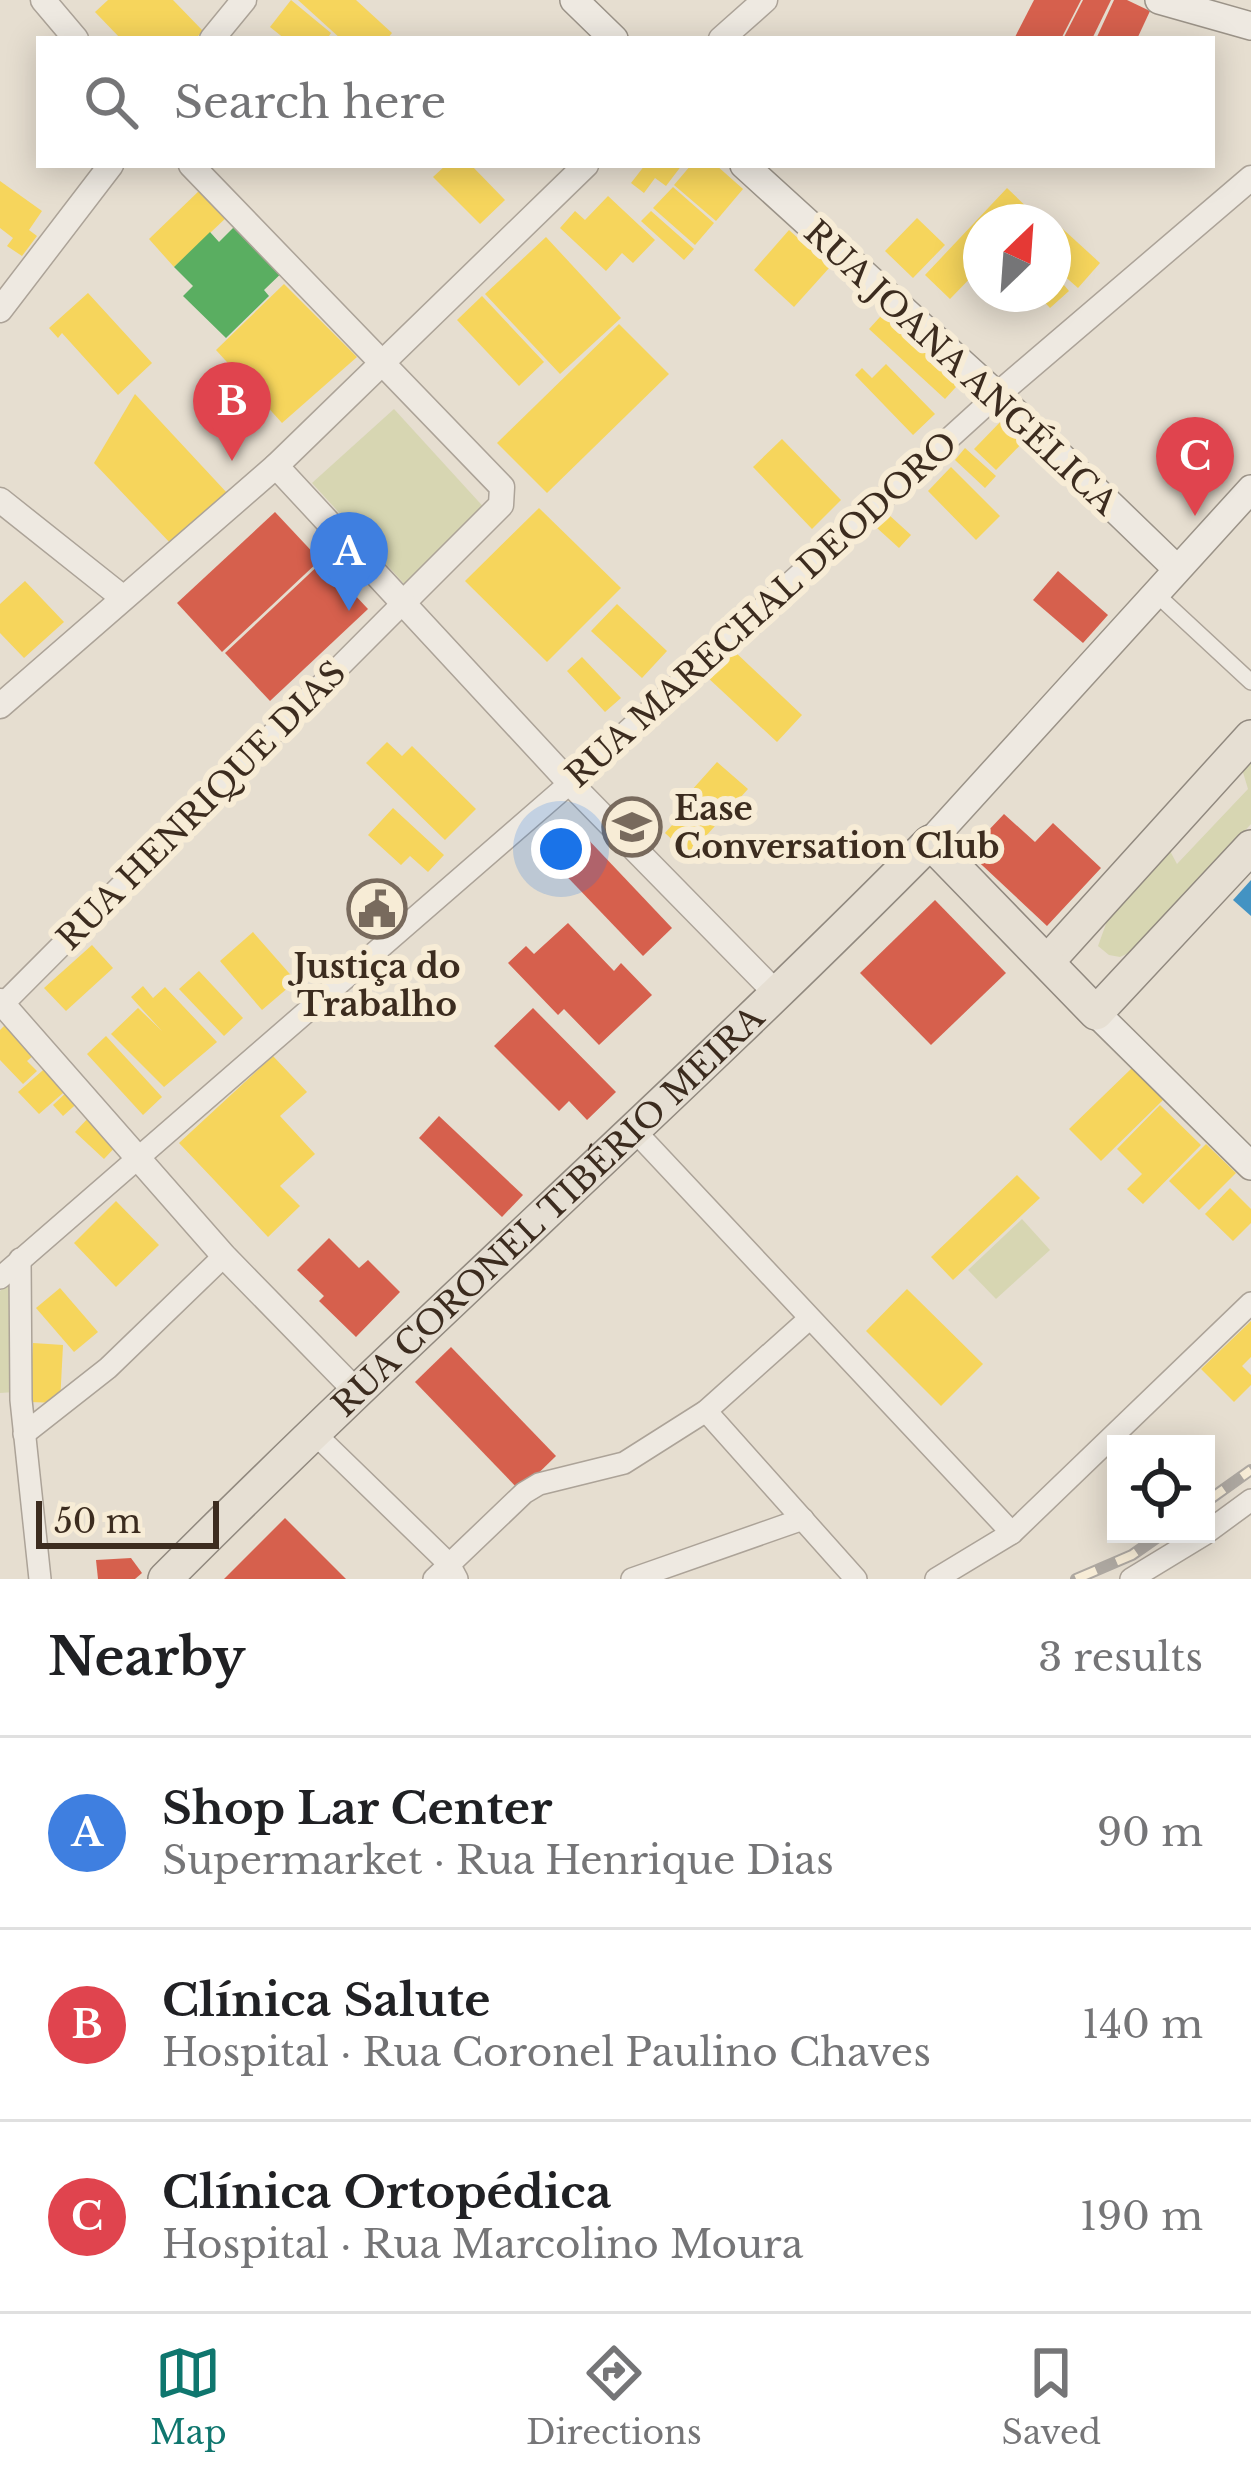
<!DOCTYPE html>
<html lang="en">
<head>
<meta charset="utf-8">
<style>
  :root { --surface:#fff; --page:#f2f2f2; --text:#202124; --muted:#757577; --line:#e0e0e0; --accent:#0f766e }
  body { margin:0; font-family:"Libre Baskerville",serif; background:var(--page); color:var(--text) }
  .controls { position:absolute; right:36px; bottom:36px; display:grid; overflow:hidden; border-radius:0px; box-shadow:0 6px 30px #0003 }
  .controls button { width:108px; height:108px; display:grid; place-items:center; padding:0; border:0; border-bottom:3px solid var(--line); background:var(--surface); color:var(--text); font:60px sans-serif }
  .compass { position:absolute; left:963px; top:204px; width:108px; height:108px; border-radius:50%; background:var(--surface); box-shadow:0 6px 30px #0003; rotate:25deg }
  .scale { position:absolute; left:36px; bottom:30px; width:183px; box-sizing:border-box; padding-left:12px; border:6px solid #3c2c1f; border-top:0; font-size:33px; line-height:42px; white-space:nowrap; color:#3c2c1f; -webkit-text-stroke:9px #f7ecd6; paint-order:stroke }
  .you { position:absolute; left:561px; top:849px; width:42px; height:42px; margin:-30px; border:9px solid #fff; border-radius:50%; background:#1a73e8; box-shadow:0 0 0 18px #1a73e833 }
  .badge { display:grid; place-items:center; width:78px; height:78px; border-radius:50%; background:var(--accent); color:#fff; font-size:39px; font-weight:700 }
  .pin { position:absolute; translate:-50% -99px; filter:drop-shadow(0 3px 6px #0008) }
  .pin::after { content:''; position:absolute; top:63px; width:42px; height:36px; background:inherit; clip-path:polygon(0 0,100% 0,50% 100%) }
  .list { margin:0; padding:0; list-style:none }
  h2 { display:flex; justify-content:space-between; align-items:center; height:156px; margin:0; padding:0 48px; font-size:51px }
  h2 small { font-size:39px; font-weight:400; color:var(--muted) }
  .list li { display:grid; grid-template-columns:78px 1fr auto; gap:36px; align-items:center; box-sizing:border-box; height:192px; padding:0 48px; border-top:3px solid var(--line) }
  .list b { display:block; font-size:45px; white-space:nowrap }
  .list p { margin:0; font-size:39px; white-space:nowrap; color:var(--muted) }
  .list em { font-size:39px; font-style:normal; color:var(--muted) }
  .icon { flex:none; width:66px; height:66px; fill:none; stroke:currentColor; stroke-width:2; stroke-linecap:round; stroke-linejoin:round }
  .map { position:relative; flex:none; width:1251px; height:1579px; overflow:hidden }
  .search { position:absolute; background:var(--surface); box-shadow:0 6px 30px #0003; left:36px; right:36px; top:36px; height:132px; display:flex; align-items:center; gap:30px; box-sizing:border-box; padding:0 42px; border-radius:0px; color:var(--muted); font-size:45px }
  .sheet { height:732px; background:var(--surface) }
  nav { display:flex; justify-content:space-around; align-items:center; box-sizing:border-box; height:168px; border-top:3px solid var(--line); background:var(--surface); font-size:33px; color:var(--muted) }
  nav a { display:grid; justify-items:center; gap:6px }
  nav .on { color:var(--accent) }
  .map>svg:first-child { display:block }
  .green { fill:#d7d6b2 }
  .homes { fill:#f6d55c }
  .shops { fill:#d6604d }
  .schools { fill:#4393c3 }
  .public { fill:#5aae61 }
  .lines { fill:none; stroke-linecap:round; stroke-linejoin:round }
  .pedestrian-casing { stroke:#aca398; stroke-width:18 }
  .minor-casing { stroke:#aca398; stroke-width:24 }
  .tertiary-casing { stroke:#aca398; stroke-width:27 }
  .secondary-casing { stroke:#9b9388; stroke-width:30 }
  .primary-casing { stroke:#91897f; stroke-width:36 }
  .pedestrian { stroke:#eee9e1; stroke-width:15 }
  .minor { stroke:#eee9e1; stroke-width:21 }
  .tertiary { stroke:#eee9e1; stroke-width:24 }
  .secondary { stroke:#eee9e1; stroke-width:27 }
  .primary { stroke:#e6dfd3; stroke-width:33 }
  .rail-casing { stroke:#aea8a1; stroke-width:12 }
  .rail { stroke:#f7ecd6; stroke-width:8; stroke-dasharray:22; stroke-linecap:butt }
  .labels { text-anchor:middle; stroke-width:12; stroke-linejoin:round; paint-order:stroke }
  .street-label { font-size:33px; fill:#3c2c1f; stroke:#f7ecd6 }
  .poi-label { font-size:33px; font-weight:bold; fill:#3c2c1f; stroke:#f7ecd6; text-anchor:start }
</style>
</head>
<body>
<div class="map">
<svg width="1251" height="1579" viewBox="0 0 1251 1579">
  <rect width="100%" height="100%" fill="#e6ded0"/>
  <g class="green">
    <path d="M394,409L489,513L407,587L312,483Z"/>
    <path d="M1251,759V824L1133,951L1120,957L1109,955L1098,946L1107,921L1170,851L1177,864L1248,789L1242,769Z"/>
    <path d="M1022,1219L1050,1250L996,1299L968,1270Z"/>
    <path d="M10,1282L15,1392L0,1393V1291Z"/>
  </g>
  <g class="homes">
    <path d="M108,0H173L203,31L195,39H121L95,12Z"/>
    <path d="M291,0L331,33L327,39H285L270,27Z"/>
    <path d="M298,0H356L392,33L387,39H341Z"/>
    <path d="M446,165H471L505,200L480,224L433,177Z"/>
    <path d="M645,165H682L666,186L655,178L644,193L631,183Z"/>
    <path d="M691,165H716L743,189L716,221L674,185Z"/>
    <path d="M0,181L42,211L29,230L37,236L22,256L7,246L13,238L0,228Z"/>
    <path d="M673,187L714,223L695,245L653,208Z"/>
    <path d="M1007,188L1033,213L1025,222H981V267L950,299L925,275Z"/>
    <path d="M201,189L228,216L174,267L149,239Z"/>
    <path d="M608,196L655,240L633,263L622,253L606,271L560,228L575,211L585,220Z"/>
    <path d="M651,211L694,249L684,260L641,221Z"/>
    <path d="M917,218L945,245L913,278L885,251Z"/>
    <path d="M1053,220L1100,263L1078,288L1053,266Z"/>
    <path d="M789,230L830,267L794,307L754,270Z"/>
    <path d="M546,237L621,318L560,374L485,294Z"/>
    <path d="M1053,272L1069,291L1050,308L1037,294H1053Z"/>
    <path d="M284,284L357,357L282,423L216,350Z"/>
    <path d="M88,293L152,363L118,395L62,333L58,338L49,328Z"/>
    <path d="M482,296L544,362L519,386L457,320Z"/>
    <path d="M890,306L966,376L945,399L869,329Z"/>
    <path d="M619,324L669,374L547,493L497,443Z"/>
    <path d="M886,364L935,414L913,435L855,375L862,368L872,378Z"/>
    <path d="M135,394L228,494L173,546L94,463Z"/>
    <path d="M1006,416L1028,437L996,470L974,449Z"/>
    <path d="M782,439L841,500L812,529L753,467Z"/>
    <path d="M965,448L996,476L985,488L955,460Z"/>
    <path d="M951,467L1000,516L976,540L928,491Z"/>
    <path d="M539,508L621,588L547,662L465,581Z"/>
    <path d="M889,515L911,535L899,548L877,528Z"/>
    <path d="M25,581L64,622L24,658L0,633V604Z"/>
    <path d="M617,604L667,651L642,678L591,631Z"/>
    <path d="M733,650L802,715L777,742L707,677Z"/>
    <path d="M582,657L621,698L605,712L567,671Z"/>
    <path d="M387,742L402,756L412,746L476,809L445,840L366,763Z"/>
    <path d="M717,762L748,789L689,855L665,833L697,797L691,791Z"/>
    <path d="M393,808L444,855L428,872L410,856L401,865L368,835Z"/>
    <path d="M253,932L296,981L262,1010L220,961Z"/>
    <path d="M92,945L113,968L66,1011L44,988Z"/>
    <path d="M199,971L243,1018L224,1036L179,989Z"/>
    <path d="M143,986L153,998L165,987L217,1042L164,1087L111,1034L138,1008L162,1031L131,997Z"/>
    <path d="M7,1023L35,1054L27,1061L37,1071L23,1084L0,1060V1030Z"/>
    <path d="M106,1036L162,1097L143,1115L87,1054Z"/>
    <path d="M273,1056L307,1092L280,1116L315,1154L280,1186L300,1206L268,1237L179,1143Z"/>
    <path d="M50,1064L70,1087L39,1114L18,1092Z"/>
    <path d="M1132,1068L1163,1100L1101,1161L1069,1129Z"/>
    <path d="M71,1088L82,1099L63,1116L53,1105Z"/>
    <path d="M1160,1105L1201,1145L1143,1204L1127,1189L1142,1174L1117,1149Z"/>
    <path d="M91,1115L120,1142L104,1159L75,1132Z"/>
    <path d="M1206,1144L1236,1173L1199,1210L1169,1181Z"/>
    <path d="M1017,1175L1040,1198L953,1280L931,1257Z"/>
    <path d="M1230,1188L1251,1209V1223L1233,1241L1205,1214Z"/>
    <path d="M116,1201L159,1245L116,1287L74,1243Z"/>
    <path d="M60,1288L98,1332L74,1352L36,1308Z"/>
    <path d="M907,1289L983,1364L941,1406L866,1331Z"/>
    <path d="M1251,1321V1357L1242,1366L1251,1375V1385L1234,1402L1201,1369Z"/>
    <path d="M33,1343L63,1345L60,1403L29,1402Z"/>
  </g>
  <g class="shops">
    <path d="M1034,0H1081L1061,39H1014Z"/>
    <path d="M1083,0H1111L1092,39H1063Z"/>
    <path d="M1114,0H1127L1150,11L1137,39H1096Z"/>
    <path d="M275,512L320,560L222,652L177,603Z"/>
    <path d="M323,561L368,609L270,701L225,653Z"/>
    <path d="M1058,571L1108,615L1083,643L1033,600Z"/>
    <path d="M1004,814L1035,842L1053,823L1101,868L1047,926L968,852Z"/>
    <path d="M583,834L672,928L643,956L553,862Z"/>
    <path d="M935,900L1006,973L931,1045L860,973Z"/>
    <path d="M568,923L614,971L621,963L652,995L599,1045L564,1009L558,1015L508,963L526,946L534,954Z"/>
    <path d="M533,1008L616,1092L587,1120L569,1101L559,1111L494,1046Z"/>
    <path d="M439,1116L523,1195L502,1217L419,1138Z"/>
    <path d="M329,1238L359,1268L368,1260L400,1292L356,1337L319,1301L324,1296L297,1270Z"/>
    <path d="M451,1347L556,1456L520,1491L415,1382Z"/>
    <path d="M285,1518L346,1579H224Z"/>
    <path d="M131,1558L142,1573L135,1579H98L96,1560Z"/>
  </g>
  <path class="schools" d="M1251,880V916L1233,900Z"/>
  <path class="public" d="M243,218L290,265L264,290L269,296L226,338L183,296L193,286L174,267L210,232L219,242Z"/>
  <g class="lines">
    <defs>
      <path id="pedestrian" d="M1155,593L1251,682"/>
      <g id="minor">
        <path d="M0,1007L402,604"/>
        <path d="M633,1129L1012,1533"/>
        <path d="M20,1259L21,1400L40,1579"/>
        <path d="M0,1278L570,783L997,395"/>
        <path d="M706,1411L856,1579"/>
        <path d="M312,1431L449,1564L457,1579"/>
        <path d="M24,1434L108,1368L224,1256"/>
        <path d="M1206,1533L1251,1500"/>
        <path d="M434,1579L524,1493L539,1484L624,1463L706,1411L809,1319"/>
        <path d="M632,1579L803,1519"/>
        <path d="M936,1579L1012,1533L1251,1303"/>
        <path d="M1131,1579L1205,1534"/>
      </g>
      <g id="tertiary">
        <path d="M43,0L76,39"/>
        <path d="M212,39L244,0"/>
        <path d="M721,39L765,0"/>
        <path d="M191,165L502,487L501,505L402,604"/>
        <path d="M0,310L111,165"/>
        <path d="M997,395L1251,178"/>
        <path d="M276,466L570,783L777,994"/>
        <path d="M0,500L122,597"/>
        <path d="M0,706L276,466L586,165"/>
        <path d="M0,1001L224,1256L356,1391"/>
      </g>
      <g id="secondary">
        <path d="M574,0L614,39"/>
        <path d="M1159,0L1251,26"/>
        <path d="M744,165L997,395L1177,569"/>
        <path d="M930,842L1251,489"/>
        <path d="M1096,1013L1251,1166"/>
      </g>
      <g id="primary">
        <path d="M1048,961L1251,737"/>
        <path id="s1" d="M165,1579C415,1328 681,1094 930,842L1096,1013L1251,847"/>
      </g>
    </defs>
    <use href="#pedestrian" class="pedestrian-casing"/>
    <use href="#minor" class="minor-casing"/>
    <use href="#tertiary" class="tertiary-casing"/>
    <use href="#secondary" class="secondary-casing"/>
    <use href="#primary" class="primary-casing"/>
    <use href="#pedestrian" class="pedestrian"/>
    <use href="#minor" class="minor"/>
    <use href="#tertiary" class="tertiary"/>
    <use href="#secondary" class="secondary"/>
    <use href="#primary" class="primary"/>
    <defs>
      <g id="rail">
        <path d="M1206,1502L1251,1470"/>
        <path d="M1076,1579L1132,1555L1162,1534"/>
      </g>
    </defs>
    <use href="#rail" class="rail-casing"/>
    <use href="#rail" class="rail"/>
  </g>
  <defs>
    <symbol id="school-ring" viewBox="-11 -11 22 22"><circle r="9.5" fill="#f7ecd6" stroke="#786a5d" stroke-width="1.5"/><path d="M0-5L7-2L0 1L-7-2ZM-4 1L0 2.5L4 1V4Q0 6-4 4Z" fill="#786a5d"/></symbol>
    <symbol id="civic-ring" viewBox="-11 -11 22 22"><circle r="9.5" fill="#f7ecd6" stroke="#786a5d" stroke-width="1.5"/><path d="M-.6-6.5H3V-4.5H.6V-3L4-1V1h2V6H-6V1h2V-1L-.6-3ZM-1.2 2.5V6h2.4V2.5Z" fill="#786a5d"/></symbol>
  </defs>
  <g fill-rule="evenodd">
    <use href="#school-ring" x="599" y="794" width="66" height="66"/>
    <use href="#civic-ring" x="344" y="876" width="66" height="66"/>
  </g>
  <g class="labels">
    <g class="street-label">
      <text transform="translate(961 367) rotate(43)" y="12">RUA JOANA ANGÉLICA</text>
      <text transform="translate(761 609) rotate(-42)" y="12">RUA MARECHAL DEODORO</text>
      <text transform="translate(201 805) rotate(-45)" y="12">RUA HENRIQUE DIAS</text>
      <text dy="12" stroke="none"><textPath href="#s1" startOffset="531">RUA CORONEL TIBÉRIO MEIRA</textPath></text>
    </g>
    <g class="poi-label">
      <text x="674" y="820">Ease<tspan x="674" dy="38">Conversation Club</tspan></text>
      <text x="377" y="978" text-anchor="middle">Justiça do<tspan x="377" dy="38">Trabalho</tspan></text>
    </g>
  </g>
</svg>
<div class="controls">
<button><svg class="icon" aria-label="locate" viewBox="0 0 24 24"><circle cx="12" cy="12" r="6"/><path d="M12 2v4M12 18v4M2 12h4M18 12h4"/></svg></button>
</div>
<svg class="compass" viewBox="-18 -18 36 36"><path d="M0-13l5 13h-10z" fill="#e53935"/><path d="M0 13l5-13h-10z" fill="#757577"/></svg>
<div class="scale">50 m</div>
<div class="you"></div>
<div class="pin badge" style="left:349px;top:611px;background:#3f7fe0">A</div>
<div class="pin badge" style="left:232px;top:461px;background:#e0444e">B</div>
<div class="pin badge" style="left:1195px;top:516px;background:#e0444e">C</div>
<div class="search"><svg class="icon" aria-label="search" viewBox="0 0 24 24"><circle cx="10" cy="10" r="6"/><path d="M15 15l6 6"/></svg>Search here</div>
</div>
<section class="sheet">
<h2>Nearby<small>3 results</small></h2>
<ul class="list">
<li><span class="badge" style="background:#3f7fe0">A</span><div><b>Shop Lar Center</b><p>Supermarket · Rua Henrique Dias</p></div><em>90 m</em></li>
<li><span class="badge" style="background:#e0444e">B</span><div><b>Clínica Salute</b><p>Hospital · Rua Coronel Paulino Chaves</p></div><em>140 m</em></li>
<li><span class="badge" style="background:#e0444e">C</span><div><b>Clínica Ortopédica</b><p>Hospital · Rua Marcolino Moura</p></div><em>190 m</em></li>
</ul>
</section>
<nav>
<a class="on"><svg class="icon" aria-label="map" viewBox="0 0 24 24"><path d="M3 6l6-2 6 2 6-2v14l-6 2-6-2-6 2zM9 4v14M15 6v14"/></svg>Map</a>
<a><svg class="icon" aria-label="directions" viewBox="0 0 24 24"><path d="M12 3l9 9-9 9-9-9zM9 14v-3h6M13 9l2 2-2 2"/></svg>Directions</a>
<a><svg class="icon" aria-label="saved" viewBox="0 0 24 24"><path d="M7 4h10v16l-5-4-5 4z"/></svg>Saved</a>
</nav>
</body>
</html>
